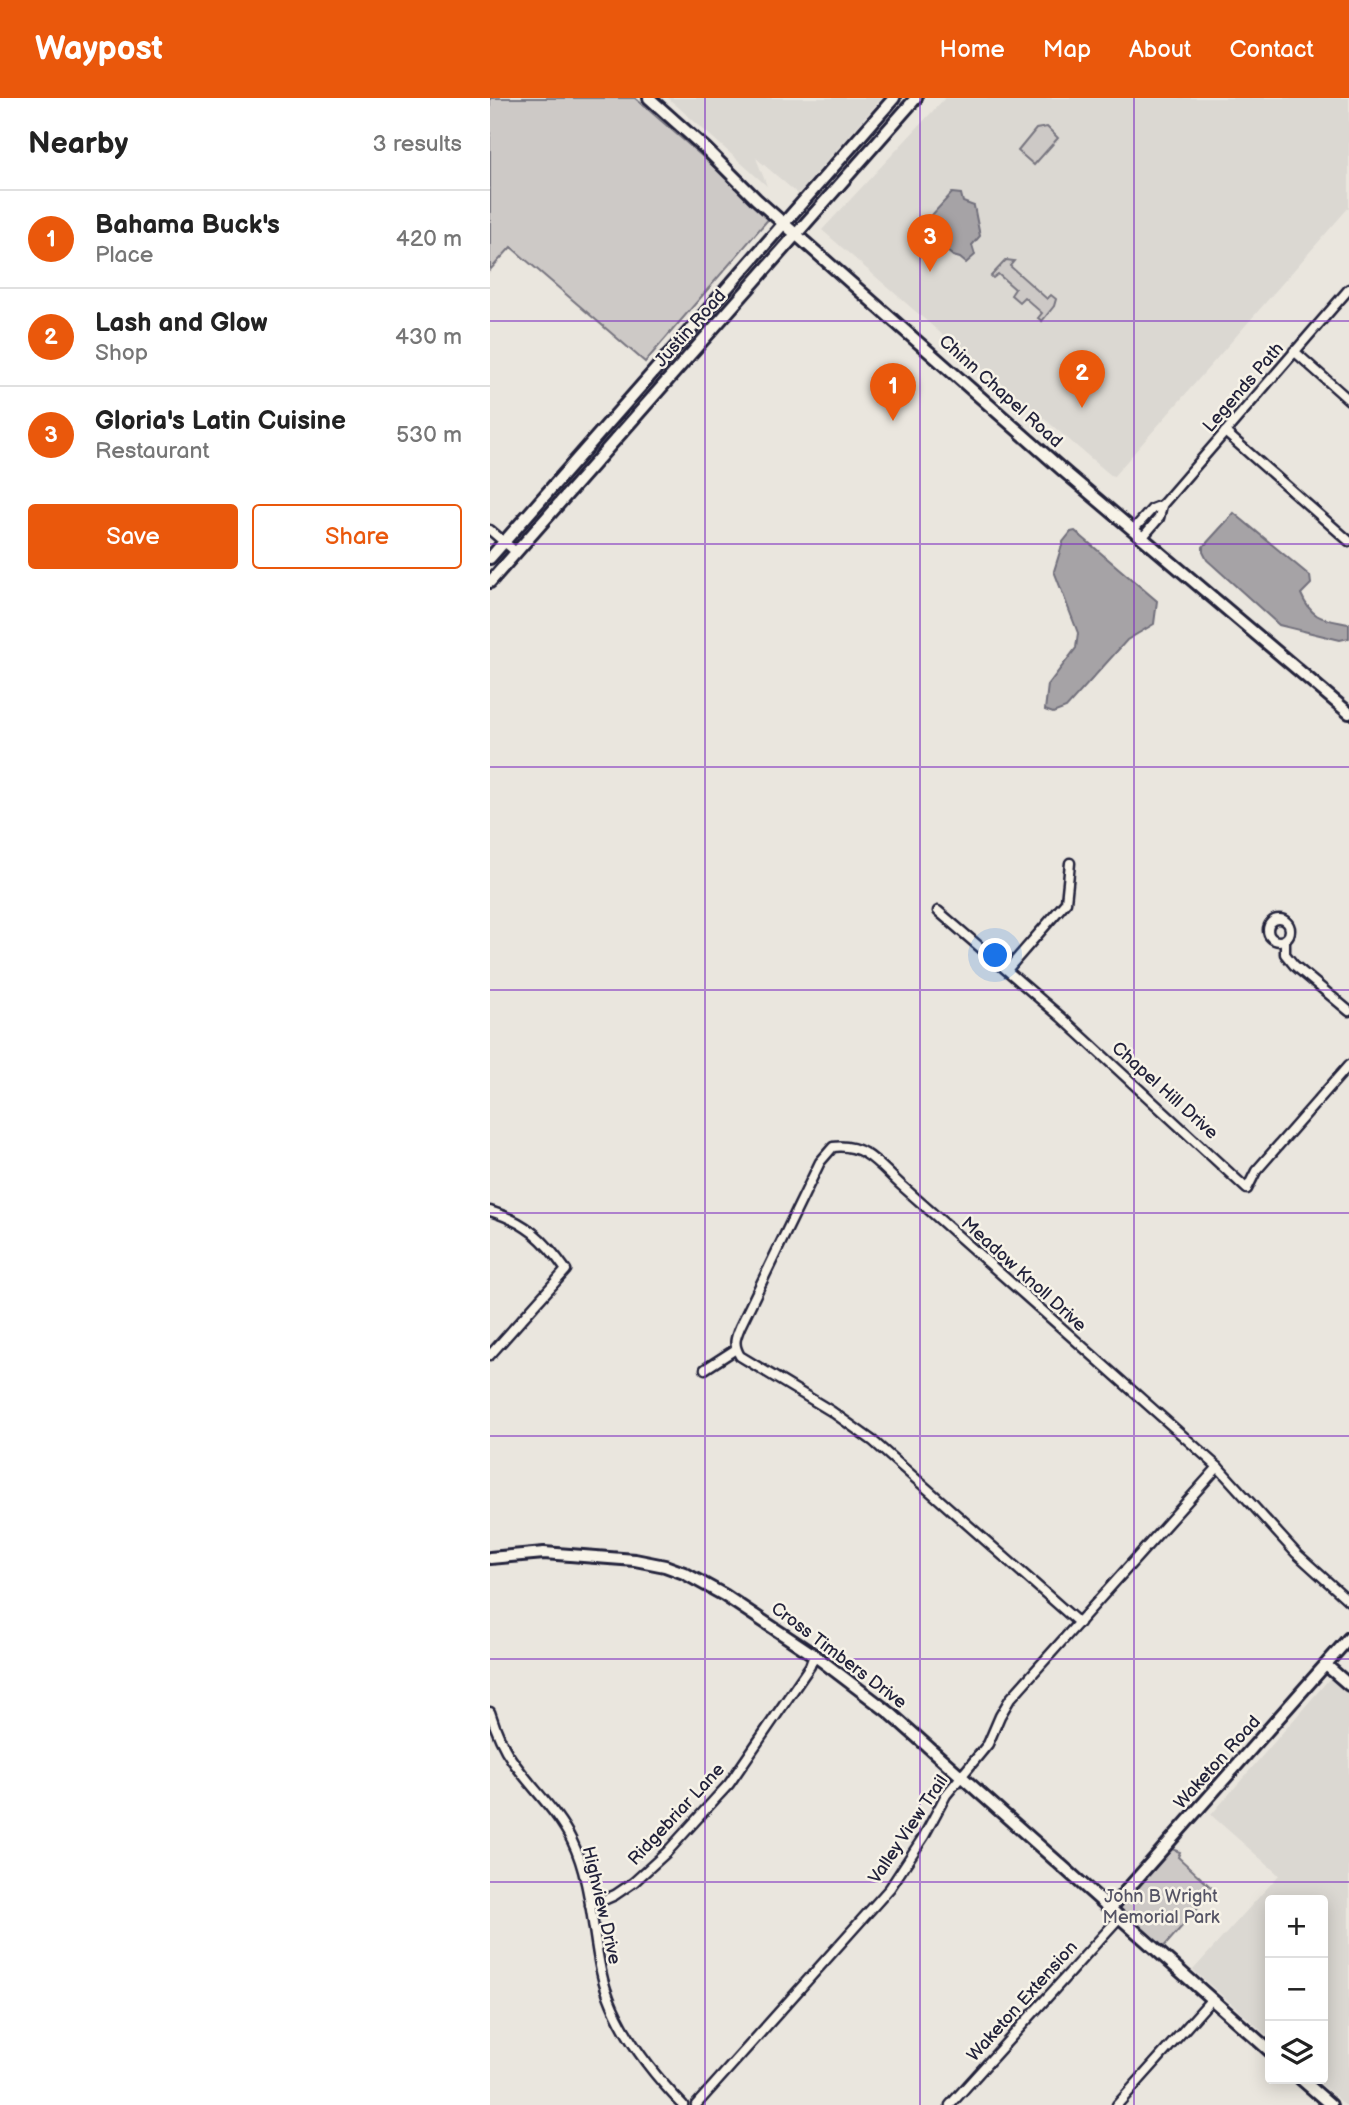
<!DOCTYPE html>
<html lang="en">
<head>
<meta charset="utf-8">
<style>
  :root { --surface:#fff; --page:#f6f6f6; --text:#222; --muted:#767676; --line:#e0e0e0; --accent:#ea580c }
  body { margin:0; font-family:"Balsamiq Sans",sans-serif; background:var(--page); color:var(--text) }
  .controls { position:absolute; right:21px; bottom:21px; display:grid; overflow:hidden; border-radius:7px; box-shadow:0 4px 18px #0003 }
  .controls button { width:63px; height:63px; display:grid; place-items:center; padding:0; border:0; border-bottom:2px solid var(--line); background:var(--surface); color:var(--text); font:35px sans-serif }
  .you { position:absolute; left:506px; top:858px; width:24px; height:24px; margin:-18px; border:5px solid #fff; border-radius:50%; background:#1a73e8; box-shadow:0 0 0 10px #1a73e833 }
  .badge { display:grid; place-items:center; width:46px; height:46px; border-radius:50%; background:var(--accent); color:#fff; font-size:23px; font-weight:700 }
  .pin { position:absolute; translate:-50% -58px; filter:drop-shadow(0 2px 4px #0008) }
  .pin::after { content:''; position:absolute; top:37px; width:24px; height:21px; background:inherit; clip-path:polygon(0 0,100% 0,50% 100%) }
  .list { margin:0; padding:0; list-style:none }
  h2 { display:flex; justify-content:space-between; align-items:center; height:91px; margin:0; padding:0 28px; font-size:30px }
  h2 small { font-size:23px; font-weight:400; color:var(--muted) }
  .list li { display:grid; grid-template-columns:46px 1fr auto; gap:21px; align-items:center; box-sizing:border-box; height:98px; padding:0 28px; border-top:2px solid var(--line) }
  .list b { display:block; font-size:26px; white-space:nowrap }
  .list p { margin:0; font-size:23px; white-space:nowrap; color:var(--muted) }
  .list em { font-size:23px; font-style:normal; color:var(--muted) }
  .actions { display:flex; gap:14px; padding:21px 28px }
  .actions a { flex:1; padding:16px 0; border:2px solid var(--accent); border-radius:7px; text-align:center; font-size:24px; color:var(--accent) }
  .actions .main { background:var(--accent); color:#fff }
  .icon { flex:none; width:38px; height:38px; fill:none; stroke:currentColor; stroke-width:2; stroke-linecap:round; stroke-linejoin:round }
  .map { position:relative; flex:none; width:859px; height:2007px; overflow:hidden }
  header { display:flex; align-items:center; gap:42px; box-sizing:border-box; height:98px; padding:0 35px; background:var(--accent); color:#fff }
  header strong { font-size:33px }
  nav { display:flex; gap:38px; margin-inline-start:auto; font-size:24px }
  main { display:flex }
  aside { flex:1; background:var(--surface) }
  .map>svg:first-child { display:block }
  .built { fill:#dbd8d2 }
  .green { fill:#cdc9c6; stroke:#787680; stroke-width:2 }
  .water { fill:#a6a3a6; stroke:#716f7b; stroke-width:2 }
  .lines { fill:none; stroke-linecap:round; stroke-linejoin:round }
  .street-casing { stroke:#22223b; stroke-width:13 }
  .secondary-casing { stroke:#22223b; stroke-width:16 }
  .street { stroke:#f7f3e8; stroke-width:8 }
  .secondary { stroke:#f7f3e8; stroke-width:10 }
  .grid { fill:none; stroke:#7b2cbf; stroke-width:2; stroke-opacity:0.55 }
  .labels { text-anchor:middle; stroke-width:5; stroke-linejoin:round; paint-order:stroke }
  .street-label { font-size:18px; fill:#22223b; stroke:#f7f3e8 }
  .park-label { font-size:18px; fill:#555465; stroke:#f7f3e8 }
</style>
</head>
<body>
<header>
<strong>Waypost</strong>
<nav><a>Home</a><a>Map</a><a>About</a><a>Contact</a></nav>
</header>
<main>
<aside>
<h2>Nearby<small>3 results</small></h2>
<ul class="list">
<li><span class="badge">1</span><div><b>Bahama Buck's</b><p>Place</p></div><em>420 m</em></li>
<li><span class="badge">2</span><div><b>Lash and Glow</b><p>Shop</p></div><em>430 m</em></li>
<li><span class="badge">3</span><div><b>Gloria's Latin Cuisine</b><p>Restaurant</p></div><em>530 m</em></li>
</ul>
<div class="actions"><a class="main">Save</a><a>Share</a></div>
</aside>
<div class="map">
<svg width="859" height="2007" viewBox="0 0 859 2007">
  <rect width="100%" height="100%" fill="#eae6de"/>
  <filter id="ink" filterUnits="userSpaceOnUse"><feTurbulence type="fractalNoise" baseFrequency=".0143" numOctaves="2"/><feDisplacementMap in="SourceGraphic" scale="14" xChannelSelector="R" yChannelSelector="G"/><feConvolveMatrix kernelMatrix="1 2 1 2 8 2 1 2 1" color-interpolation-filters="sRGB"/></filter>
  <g filter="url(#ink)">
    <g class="built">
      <path d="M178,0H392L308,96L266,60L277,88Z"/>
      <path d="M455,0H859V109L623,379L519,291L501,279L332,132Z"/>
      <path d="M840,1580L859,1597V2007H855L825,1981H833V1802H780V1940L703,1872L789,1777L721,1717Z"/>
    </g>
    <g class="green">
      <path d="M0,0H145L281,118L155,264L21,149L0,172Z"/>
      <path d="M557,29L568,40L544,67L528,53L546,31Z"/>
      <path d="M516,162L524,163L520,168L557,201L561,197L566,201L564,208L552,223L548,220L552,215L534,199L529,204L521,197L525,191L508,176L503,180L501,178Z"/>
      <path d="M682,1751L690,1754L688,1759L724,1792L671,1852L631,1815L630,1810Z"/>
    </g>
    <g class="water">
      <path d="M462,95L471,96L473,104L484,108L490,138L482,147L485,157L476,165L470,160L463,158L441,139L440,119Z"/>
      <path d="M744,415L820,478L821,486L811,496C822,522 834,521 859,526V540L850,542L789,527L717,462L713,454V449Z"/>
      <path d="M585,433L667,503L664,526L637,542L576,610L563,615L555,612L558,587L586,550L588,535L564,473L573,444L581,434Z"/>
    </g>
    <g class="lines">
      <defs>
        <g id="street">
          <path d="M804,253L859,302"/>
          <path d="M735,334L859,443"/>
          <path d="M0,432L26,454"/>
          <path d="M643,432L662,411L672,407"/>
          <path d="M652,440L669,420L672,407L859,191"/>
          <path d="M448,813L571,919L757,1091L766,1073L859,967"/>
          <circle cx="789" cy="832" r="11"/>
          <path d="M795,844V856L804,867L859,913"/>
          <path d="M517,872L576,804L580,765"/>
          <path d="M0,1113C36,1124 54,1141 76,1172L0,1257"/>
          <path d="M215,1271L246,1251"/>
          <path d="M589,1525L383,1343L341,1313L250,1258C243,1246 245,1241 250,1229L330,1064L343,1049C375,1045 389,1067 411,1087L728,1369L806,1455L859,1503"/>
          <path d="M0,1614C5,1630 12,1648 22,1662C41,1690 67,1712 82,1743C101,1782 102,1831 111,1873C122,1925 157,1970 193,2007"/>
          <path d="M100,1808L125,1797L144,1784L177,1754L226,1700L239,1686L320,1568L324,1557"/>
          <path d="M206,2007L400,1790L434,1738L456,1697L498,1646L510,1618L520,1601L728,1369"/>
          <path d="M460,2007L629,1820"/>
          <path d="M627,2007L721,1902"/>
        </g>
        <g id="secondary">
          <path d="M159,0L215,50L266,101L576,375L859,615"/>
          <path d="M0,460L404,0"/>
          <path d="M0,484L426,0"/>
          <path d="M0,1460L54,1455L145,1462L175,1468L194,1475L234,1497L324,1557L400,1615L780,1953"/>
          <path d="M836,1567L859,1587"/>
          <path d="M620,1811L859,1540"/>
          <path d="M811,1981L841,2007"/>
        </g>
      </defs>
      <use href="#street" class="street-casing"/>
      <use href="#secondary" class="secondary-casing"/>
      <use href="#street" class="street"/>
      <use href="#secondary" class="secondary"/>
    </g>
  </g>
  <path class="grid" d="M215,0V2007M430,0V2007M644,0V2007M0,223H859M0,446H859M0,669H859M0,892H859M0,1115H859M0,1338H859M0,1561H859M0,1784H859"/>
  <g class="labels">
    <g class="street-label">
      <text transform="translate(200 230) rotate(-48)" y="6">Justin Road</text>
      <text transform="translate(753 289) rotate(-49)" y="6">Legends Path</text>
      <text transform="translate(511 293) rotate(42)" y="6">Chinn Chapel Road</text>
      <text transform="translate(675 992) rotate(42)" y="6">Chapel Hill Drive</text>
      <text transform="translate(534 1176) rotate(42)" y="6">Meadow Knoll Drive</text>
      <text transform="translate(349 1557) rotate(37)" y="6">Cross Timbers Drive</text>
      <text transform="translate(727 1664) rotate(-48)" y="6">Waketon Road</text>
      <text transform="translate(186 1716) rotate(-47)" y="6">Ridgebriar Lane</text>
      <text transform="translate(418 1731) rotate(-56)" y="6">Valley View Trail</text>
      <text transform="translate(112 1807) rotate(77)" y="6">Highview Drive</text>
      <text transform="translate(532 1903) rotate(-48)" y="6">Waketon Extension</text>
    </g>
    <g class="park-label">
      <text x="671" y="1804">John B Wright<tspan x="671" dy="21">Memorial Park</tspan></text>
    </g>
  </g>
</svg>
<div class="controls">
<button>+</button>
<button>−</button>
<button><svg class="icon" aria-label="layers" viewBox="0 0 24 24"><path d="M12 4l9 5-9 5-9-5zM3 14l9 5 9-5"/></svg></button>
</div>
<div class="you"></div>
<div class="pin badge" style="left:403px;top:323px">1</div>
<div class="pin badge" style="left:592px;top:310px">2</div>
<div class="pin badge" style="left:440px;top:174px">3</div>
</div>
</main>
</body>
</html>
